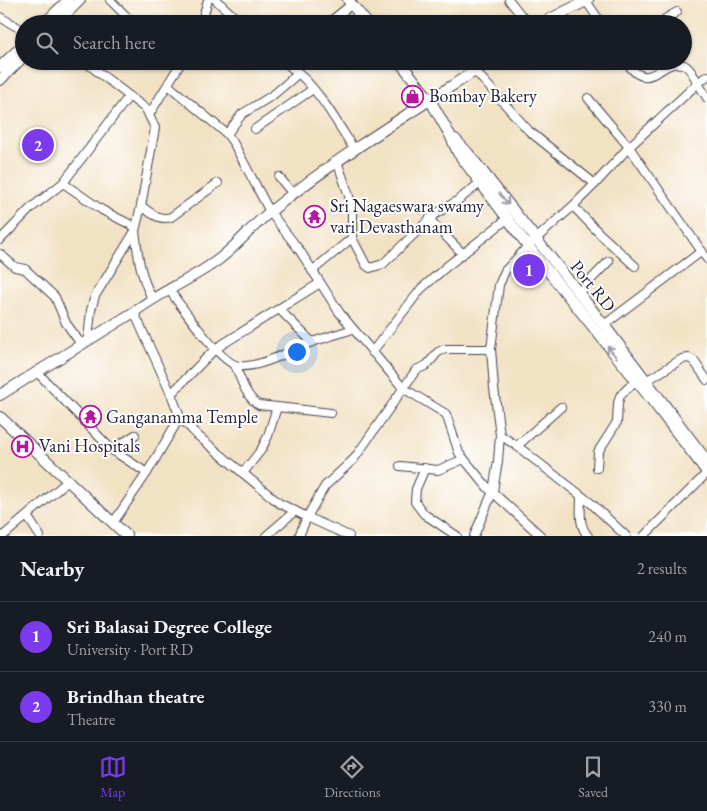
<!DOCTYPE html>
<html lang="en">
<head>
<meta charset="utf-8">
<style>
  :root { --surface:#171b24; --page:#242831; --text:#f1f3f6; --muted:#9ea1a6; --line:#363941; --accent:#7c3aed }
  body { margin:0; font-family:"EB Garamond",serif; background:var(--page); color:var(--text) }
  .you { position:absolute; left:296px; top:351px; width:18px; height:18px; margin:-12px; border:4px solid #fff; border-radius:50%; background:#1a73e8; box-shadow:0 0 0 8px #1a73e833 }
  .badge { display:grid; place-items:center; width:32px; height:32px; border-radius:50%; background:var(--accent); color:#fff; font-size:16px; font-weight:700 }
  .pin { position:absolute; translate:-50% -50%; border:2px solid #fff; box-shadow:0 1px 5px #0006 }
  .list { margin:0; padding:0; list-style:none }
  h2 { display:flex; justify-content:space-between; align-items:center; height:65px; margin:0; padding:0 20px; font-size:21px }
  h2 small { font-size:16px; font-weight:400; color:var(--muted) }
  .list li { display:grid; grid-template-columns:32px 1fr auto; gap:15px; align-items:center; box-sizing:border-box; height:70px; padding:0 20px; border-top:1px solid var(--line) }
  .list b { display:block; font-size:19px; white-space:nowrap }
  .list p { margin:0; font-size:16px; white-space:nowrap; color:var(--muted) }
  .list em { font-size:16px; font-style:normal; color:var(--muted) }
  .icon { flex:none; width:28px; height:28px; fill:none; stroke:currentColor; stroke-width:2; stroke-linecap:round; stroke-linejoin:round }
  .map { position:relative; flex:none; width:707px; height:536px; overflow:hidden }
  .search { position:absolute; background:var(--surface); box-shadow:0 1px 4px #0004; left:15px; right:15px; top:15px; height:55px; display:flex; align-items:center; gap:12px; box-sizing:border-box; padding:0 18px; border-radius:28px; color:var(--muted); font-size:19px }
  .sheet { height:205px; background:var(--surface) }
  nav { display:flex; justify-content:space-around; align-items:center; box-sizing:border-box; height:70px; border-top:1px solid var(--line); background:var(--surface); font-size:14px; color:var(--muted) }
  nav a { display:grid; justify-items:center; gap:2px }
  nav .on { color:var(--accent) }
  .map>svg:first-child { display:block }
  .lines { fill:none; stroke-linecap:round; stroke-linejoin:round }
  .street-casing { stroke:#413f50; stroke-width:10 }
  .secondary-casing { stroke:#413f50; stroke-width:12 }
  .street { stroke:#fff; stroke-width:8 }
  .secondary { stroke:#fff; stroke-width:10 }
  .oneway { stroke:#9c9ca7 }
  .labels { text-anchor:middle; stroke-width:4; stroke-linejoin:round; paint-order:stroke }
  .poi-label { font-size:18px; fill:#22223b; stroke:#fff; text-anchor:start }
  .street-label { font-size:18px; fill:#22223b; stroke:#fff }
</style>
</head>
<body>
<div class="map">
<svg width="707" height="536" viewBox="0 0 707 536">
  <rect width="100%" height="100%" fill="#fff"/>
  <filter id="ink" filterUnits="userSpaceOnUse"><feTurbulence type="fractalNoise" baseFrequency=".02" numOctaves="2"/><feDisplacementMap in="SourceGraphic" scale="10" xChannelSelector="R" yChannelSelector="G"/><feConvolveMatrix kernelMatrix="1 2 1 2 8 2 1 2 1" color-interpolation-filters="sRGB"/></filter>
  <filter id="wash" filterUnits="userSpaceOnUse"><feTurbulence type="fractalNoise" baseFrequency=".0096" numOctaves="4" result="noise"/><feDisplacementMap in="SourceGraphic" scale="20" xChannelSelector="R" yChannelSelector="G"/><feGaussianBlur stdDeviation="1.12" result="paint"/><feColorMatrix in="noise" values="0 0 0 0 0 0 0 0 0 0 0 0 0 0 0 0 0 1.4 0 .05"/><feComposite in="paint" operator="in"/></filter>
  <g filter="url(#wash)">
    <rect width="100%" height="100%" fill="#f2e2c4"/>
  </g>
  <g filter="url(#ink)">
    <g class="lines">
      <defs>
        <g id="street">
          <path d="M110,0L134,24"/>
          <path d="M216,0L242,24"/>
          <path d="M509,0L528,24"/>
          <path d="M586,1L602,24"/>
          <path d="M0,17L24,31"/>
          <path d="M201,24L208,0"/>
          <path d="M327,24L352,4"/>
          <path d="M348,24L360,14"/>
          <path d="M656,24L677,12"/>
          <path d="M84,61L146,109L155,128L141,206L135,231"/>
          <path d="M285,61L292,68L301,61"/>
          <path d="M626,61C649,98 663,55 684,65C691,68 694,77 698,83L707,76"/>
          <path d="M292,68C317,86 337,123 354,149"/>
          <path d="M475,71L529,131L595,184L629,147L698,83L707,98"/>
          <path d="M168,85L227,134L234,144L270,212L300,251L339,312L403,388L446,414L459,453L488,488L541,536"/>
          <path d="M588,98L629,147L707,259"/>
          <path d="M149,115L182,61"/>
          <path d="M255,129L313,89"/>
          <path d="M227,134L242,114L273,95L299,73"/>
          <path d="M337,161L349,196L352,210V238L366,265L370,268L383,264L434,215L457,201L480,183"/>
          <path d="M279,177L293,194"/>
          <path d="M63,183L102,210L135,227"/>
          <path d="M141,206C151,213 159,221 171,217L218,183"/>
          <path d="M573,206L600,234L635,266"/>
          <path d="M429,219L463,254"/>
          <path d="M0,240L31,208L63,183L129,96"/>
          <path d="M0,254L15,267L25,269L55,297L66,323L81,344"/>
          <path d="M312,271L352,238"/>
          <path d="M169,290C182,306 220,364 239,366C260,368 292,350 312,342L279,309"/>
          <path d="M578,293L609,261"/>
          <path d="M134,312L171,394L180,417L197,435L279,503L307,517L299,536"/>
          <path d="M604,325L702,251"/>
          <path d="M88,340L91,310L95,296L135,231C138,255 140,276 152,298"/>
          <path d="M312,342L353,329"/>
          <path d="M372,352L421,289L446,267L507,219"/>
          <path d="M235,365C240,377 246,398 259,405L331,413"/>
          <path d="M37,372L112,450L135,435"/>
          <path d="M646,381L682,359L689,358L694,361L707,380"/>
          <path d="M171,394L215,349L320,283"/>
          <path d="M500,435L517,446L592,504L626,536"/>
          <path d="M517,446L561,407"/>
          <path d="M112,450L147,473"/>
          <path d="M400,466L438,470L464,459"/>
          <path d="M425,468L416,489L415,502L424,514L457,536"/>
          <path d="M597,468L598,452L617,422L618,403L620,396L636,380"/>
          <path d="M243,473L261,450L268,436L277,407"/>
          <path d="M581,496C581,510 578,525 588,536"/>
          <path d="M27,516L40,536"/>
          <path d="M113,523L147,473L180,417"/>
          <path d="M3,536L69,480"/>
          <path d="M266,536L295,511"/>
          <path d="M349,536L307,517L325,486L354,459L416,370L427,365L438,352L445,349H491"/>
          <path d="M474,536L493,491L498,461L500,435L494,388L491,349L499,285L505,271L528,246L573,206L595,184"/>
          <path d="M644,536L707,473"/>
        </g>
        <g id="secondary">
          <path d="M348,0L368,24"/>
          <path d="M44,24L68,0"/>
          <path d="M56,24L80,0"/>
          <path d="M540,24L588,0"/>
          <path d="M399,61L430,100L450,135L458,153L528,246L647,394L707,472"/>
          <path d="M0,67L24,44"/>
          <path d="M0,80L24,56"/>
          <path d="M455,139L468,153L604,325L707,461"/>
          <path d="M0,395L134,312C160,292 191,280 218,260C237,246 252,226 271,211C335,159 405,116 475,71L488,61"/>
          <path d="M0,417L127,536"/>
        </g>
      </defs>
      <use href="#street" class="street-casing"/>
      <use href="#secondary" class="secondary-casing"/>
      <use href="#street" class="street"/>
      <use href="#secondary" class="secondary"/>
    </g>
    <defs><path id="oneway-shaft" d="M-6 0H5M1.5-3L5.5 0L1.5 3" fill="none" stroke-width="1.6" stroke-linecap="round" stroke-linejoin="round" transform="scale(1.25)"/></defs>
    <g class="oneway">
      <use href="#oneway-shaft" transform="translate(504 199) rotate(50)"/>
      <use href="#oneway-shaft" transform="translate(612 352) rotate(-129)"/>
    </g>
  </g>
  <defs>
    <symbol id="shop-ring" viewBox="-11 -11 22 22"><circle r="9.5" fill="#fff" stroke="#b5179e" stroke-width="1.5"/><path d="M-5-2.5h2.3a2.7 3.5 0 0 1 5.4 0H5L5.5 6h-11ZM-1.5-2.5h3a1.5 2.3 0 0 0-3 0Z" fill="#b5179e"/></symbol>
    <symbol id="temple-ring" viewBox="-11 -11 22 22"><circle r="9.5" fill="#fff" stroke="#b5179e" stroke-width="1.5"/><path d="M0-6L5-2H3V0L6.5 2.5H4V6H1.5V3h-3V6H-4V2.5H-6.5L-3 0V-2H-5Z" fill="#b5179e"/></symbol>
    <symbol id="hospital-ring" viewBox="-11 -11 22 22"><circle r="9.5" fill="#fff" stroke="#b5179e" stroke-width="1.5"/><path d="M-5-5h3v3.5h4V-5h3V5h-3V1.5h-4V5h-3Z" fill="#b5179e"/></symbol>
  </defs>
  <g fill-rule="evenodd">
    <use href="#shop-ring" x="400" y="84" width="25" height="25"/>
    <use href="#temple-ring" x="302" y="204" width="25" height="25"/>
    <use href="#temple-ring" x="78" y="404" width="25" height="25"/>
    <use href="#hospital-ring" x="10" y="434" width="25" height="25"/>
  </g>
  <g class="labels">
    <g class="poi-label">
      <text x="429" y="102">Bombay Bakery</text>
      <text x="330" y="212">Sri Nagaeswara swamy<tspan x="330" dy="21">vari Devasthanam</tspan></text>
      <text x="106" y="423">Ganganamma Temple</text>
      <text x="39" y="452">Vani Hospitals</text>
    </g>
    <g class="street-label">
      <text transform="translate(593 286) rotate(51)" y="6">Port RD</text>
    </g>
  </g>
</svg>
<div class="you"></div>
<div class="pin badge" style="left:529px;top:270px">1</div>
<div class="pin badge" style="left:38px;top:145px">2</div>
<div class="search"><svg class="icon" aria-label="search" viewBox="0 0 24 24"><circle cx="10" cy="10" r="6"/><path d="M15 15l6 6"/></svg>Search here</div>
</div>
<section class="sheet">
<h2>Nearby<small>2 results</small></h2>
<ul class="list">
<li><span class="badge">1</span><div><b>Sri Balasai Degree College</b><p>University · Port RD</p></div><em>240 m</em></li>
<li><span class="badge">2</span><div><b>Brindhan theatre</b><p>Theatre</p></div><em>330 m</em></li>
</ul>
</section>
<nav>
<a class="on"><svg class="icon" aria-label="map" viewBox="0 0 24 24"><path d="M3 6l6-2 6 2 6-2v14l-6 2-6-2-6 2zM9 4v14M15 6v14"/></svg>Map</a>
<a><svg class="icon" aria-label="directions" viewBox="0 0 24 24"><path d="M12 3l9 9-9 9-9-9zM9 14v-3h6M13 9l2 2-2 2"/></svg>Directions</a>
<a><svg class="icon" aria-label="saved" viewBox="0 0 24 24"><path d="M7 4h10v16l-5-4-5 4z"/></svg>Saved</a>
</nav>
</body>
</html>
